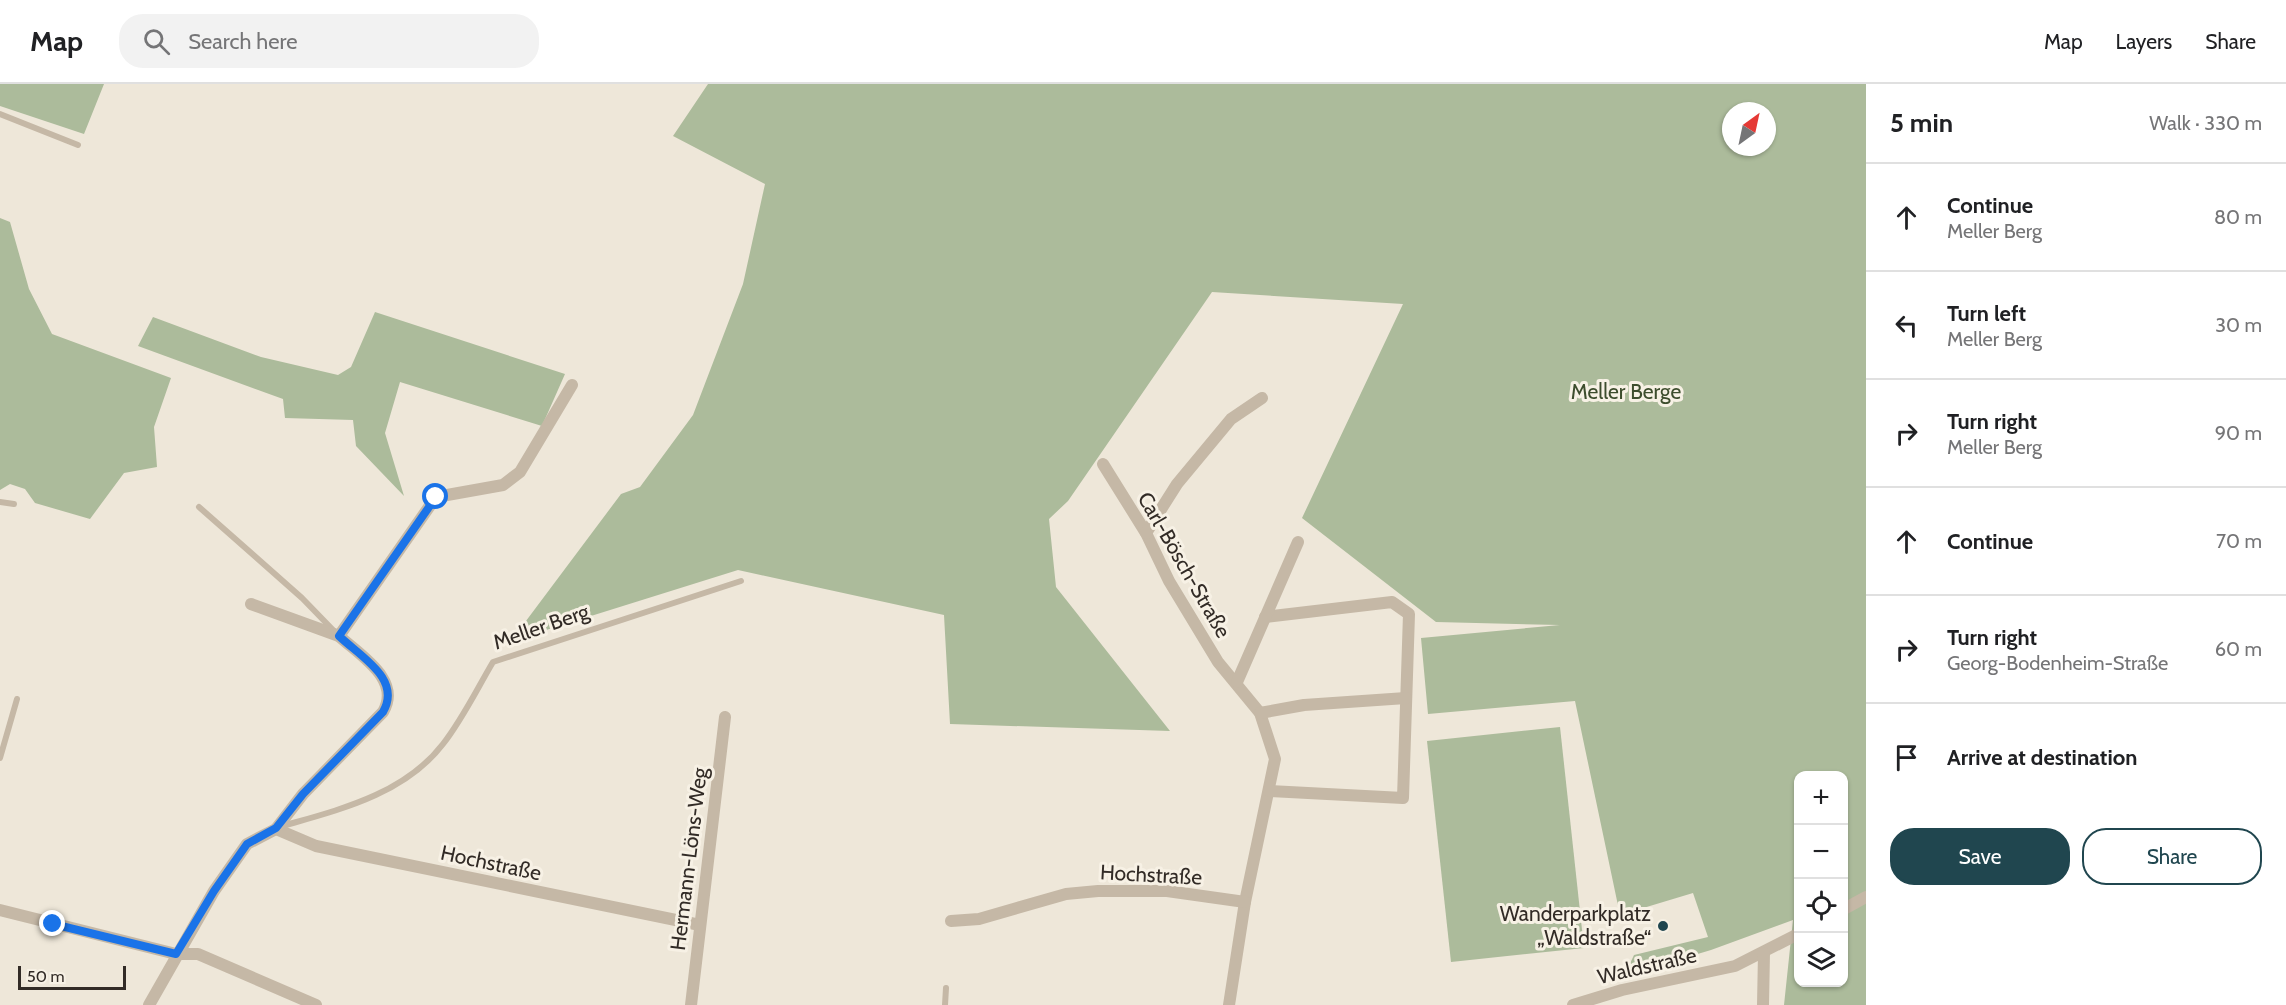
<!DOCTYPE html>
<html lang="en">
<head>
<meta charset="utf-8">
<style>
  :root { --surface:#fff; --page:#f2f2f2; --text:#202124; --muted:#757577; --line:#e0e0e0; --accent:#20464f }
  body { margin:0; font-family:Cabin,sans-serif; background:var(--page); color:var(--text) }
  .controls { position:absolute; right:18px; bottom:18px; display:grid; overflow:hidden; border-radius:12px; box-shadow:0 2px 4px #0004 }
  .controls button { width:54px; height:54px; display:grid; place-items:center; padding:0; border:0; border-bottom:2px solid var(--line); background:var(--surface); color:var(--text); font:30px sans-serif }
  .compass { position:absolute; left:1722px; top:18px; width:54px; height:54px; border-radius:50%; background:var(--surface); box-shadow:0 2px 4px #0004; rotate:33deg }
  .scale { position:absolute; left:18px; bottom:15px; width:108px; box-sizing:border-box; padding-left:6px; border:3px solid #322b26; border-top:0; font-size:16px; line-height:21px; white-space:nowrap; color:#322b26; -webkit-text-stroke:4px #f7f1e5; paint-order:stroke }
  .stop { position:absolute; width:18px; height:18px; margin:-14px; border:4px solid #1a73e8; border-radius:50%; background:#fff }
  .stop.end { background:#1a73e8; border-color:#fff; box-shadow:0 2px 6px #0008 }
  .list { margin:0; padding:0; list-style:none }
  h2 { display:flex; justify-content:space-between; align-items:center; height:78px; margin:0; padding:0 24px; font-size:26px }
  h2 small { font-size:20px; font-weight:400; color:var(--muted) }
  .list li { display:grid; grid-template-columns:39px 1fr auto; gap:18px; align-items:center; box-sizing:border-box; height:108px; padding:0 24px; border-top:2px solid var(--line) }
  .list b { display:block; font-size:22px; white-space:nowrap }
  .list p { margin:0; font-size:20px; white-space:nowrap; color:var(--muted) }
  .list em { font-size:20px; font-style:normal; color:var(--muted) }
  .actions { display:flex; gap:12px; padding:18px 24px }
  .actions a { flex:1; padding:14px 0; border:2px solid var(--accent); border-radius:24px; text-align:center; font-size:21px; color:var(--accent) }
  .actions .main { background:var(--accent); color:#fff }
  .icon { flex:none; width:33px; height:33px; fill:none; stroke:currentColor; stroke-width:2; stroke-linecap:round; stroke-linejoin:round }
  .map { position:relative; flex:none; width:1866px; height:921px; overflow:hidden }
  header { display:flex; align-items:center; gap:36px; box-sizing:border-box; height:84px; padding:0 30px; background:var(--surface); border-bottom:2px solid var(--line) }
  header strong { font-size:28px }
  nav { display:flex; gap:33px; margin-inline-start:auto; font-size:21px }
  .search { width:420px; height:54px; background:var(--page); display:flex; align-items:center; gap:15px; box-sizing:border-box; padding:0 21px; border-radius:24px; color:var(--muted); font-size:22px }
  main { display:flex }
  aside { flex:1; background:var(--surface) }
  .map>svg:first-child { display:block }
  .green { fill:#acbb9b; fill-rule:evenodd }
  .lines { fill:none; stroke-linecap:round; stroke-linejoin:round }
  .service { stroke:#c5b8a6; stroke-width:6 }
  .minor { stroke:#c5b8a6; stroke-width:12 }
  .route { stroke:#1a73e8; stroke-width:8 }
  .poi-dot { fill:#20464f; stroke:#f7f1e5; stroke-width:2 }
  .labels { text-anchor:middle; stroke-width:6; stroke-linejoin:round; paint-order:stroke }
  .park-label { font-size:21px; fill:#3d4d2d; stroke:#f7f1e5 }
  .street-label { font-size:21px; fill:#322b26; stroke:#f7f1e5 }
  .poi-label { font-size:21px; fill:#322b26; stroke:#f7f1e5; text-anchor:end }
</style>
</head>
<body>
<header>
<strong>Map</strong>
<div class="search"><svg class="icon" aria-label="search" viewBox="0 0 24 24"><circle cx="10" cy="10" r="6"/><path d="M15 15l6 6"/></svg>Search here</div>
<nav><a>Map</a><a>Layers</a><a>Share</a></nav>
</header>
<main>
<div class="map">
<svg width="1866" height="921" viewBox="0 0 1866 921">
  <rect width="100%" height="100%" fill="#eee7d9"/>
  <g class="green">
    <path d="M0,0H104L84,50L0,22Z"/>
    <path d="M708,0H1866V921H1784L1793,836L1711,866L1634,889L1627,886L1634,871L1708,853L1693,809L1620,831L1575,617L1428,630L1421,554L1560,541L1436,538L1302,434L1403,220L1212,208L1068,417L1049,435L1056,503L1170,647L950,640L944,531L738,486L511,557L621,410L640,403L693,331L743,200L765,100L673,52ZM1731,27H1767V63H1731ZM1798,692H1844V898H1798Z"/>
    <path d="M0,134L10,138L29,205L52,250L171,294L154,343L157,383L124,389L90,435L35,419L25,405L10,400L0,406Z"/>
    <path d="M375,228L565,290L542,342L400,298L385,349L404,412L356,362L353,336L285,334L283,315L138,262L153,233L261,273L338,291L351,283Z"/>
    <path d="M1560,643L1584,864L1451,878L1427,657Z"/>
  </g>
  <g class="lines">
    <g class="service">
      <path d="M0,30L78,61"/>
      <path d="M0,418L14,420"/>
      <path d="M199,423L302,514L334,547"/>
      <path d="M0,674L17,615"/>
      <path d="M279,743C338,726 404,711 443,660C462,636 477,605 493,578L741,497"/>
      <path d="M945,921L946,904"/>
    </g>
    <g class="minor">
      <path d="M1103,380L1146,449L1169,497L1218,578L1260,629L1275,675L1245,818L1229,921"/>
      <path d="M1146,449L1177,400L1231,335L1262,314"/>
      <path d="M251,520L339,552"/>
      <path d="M1265,533L1392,518L1409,530L1403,714L1269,707"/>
      <path d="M1237,598L1298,458"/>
      <path d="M1260,629L1304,621L1406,614"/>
      <path d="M276,745L316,762L700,841"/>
      <path d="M1844,825L1866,813"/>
      <path d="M0,826L176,870H198L316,921"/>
      <path d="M951,837L979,835L1066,810L1098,807H1167L1245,818"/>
      <path d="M149,921L214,807L247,760L276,745L303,710L383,628C402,596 361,572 339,552L436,413L503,401L520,388L572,301"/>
      <path d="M691,921L725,633"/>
      <path d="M1573,921L1622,906L1735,882L1798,850"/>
      <path d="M1763,921L1764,869"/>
    </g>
  </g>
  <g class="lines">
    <path class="route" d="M53,840L176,870L214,807L247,760L276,744L303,710L383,628C402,595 361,573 339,552L436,413"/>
  </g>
  <circle class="poi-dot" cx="1663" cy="842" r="6"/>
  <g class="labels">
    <g class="park-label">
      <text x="1626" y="315">Meller Berge</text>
    </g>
    <g class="street-label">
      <text transform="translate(1184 481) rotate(60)" y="7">Carl-Bösch-Straße</text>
      <text transform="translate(541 543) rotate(-19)" y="7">Meller Berg</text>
      <text transform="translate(689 775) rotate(-83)" y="7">Hermann-Löns-Weg</text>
      <text transform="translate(491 779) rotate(12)" y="7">Hochstraße</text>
      <text transform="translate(1151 791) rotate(3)" y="7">Hochstraße</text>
      <text transform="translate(1647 882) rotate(-13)" y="7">Waldstraße</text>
    </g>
    <g class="poi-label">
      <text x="1651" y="837">Wanderparkplatz<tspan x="1651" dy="24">„Waldstraße“</tspan></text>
    </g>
  </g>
</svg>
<div class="controls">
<button>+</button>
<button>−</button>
<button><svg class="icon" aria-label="locate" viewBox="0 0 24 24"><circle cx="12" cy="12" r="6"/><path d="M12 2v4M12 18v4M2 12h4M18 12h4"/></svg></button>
<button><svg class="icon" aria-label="layers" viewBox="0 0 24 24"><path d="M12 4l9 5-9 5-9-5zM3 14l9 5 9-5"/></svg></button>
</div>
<svg class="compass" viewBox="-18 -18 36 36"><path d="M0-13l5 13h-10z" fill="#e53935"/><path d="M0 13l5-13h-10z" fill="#757577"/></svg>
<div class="scale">50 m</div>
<div class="stop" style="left:436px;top:413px"></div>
<div class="stop end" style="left:53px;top:840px"></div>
</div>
<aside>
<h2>5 min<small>Walk · 330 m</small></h2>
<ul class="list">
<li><svg class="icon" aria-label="ahead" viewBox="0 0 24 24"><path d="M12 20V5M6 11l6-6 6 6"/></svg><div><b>Continue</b><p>Meller Berg</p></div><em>80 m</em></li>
<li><svg class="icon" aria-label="left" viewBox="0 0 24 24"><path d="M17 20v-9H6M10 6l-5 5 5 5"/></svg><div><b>Turn left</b><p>Meller Berg</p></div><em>30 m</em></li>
<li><svg class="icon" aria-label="right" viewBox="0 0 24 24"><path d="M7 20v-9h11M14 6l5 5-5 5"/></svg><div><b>Turn right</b><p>Meller Berg</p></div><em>90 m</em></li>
<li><svg class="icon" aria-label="ahead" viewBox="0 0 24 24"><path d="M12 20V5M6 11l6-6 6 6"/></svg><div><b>Continue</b></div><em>70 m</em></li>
<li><svg class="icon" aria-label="right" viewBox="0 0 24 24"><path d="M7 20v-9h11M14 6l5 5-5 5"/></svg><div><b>Turn right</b><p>Georg-Bodenheim-Straße</p></div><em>60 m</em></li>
<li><svg class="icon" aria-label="arrive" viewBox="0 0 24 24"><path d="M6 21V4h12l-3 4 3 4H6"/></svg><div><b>Arrive at destination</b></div></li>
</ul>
<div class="actions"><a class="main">Save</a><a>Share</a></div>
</aside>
</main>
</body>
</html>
